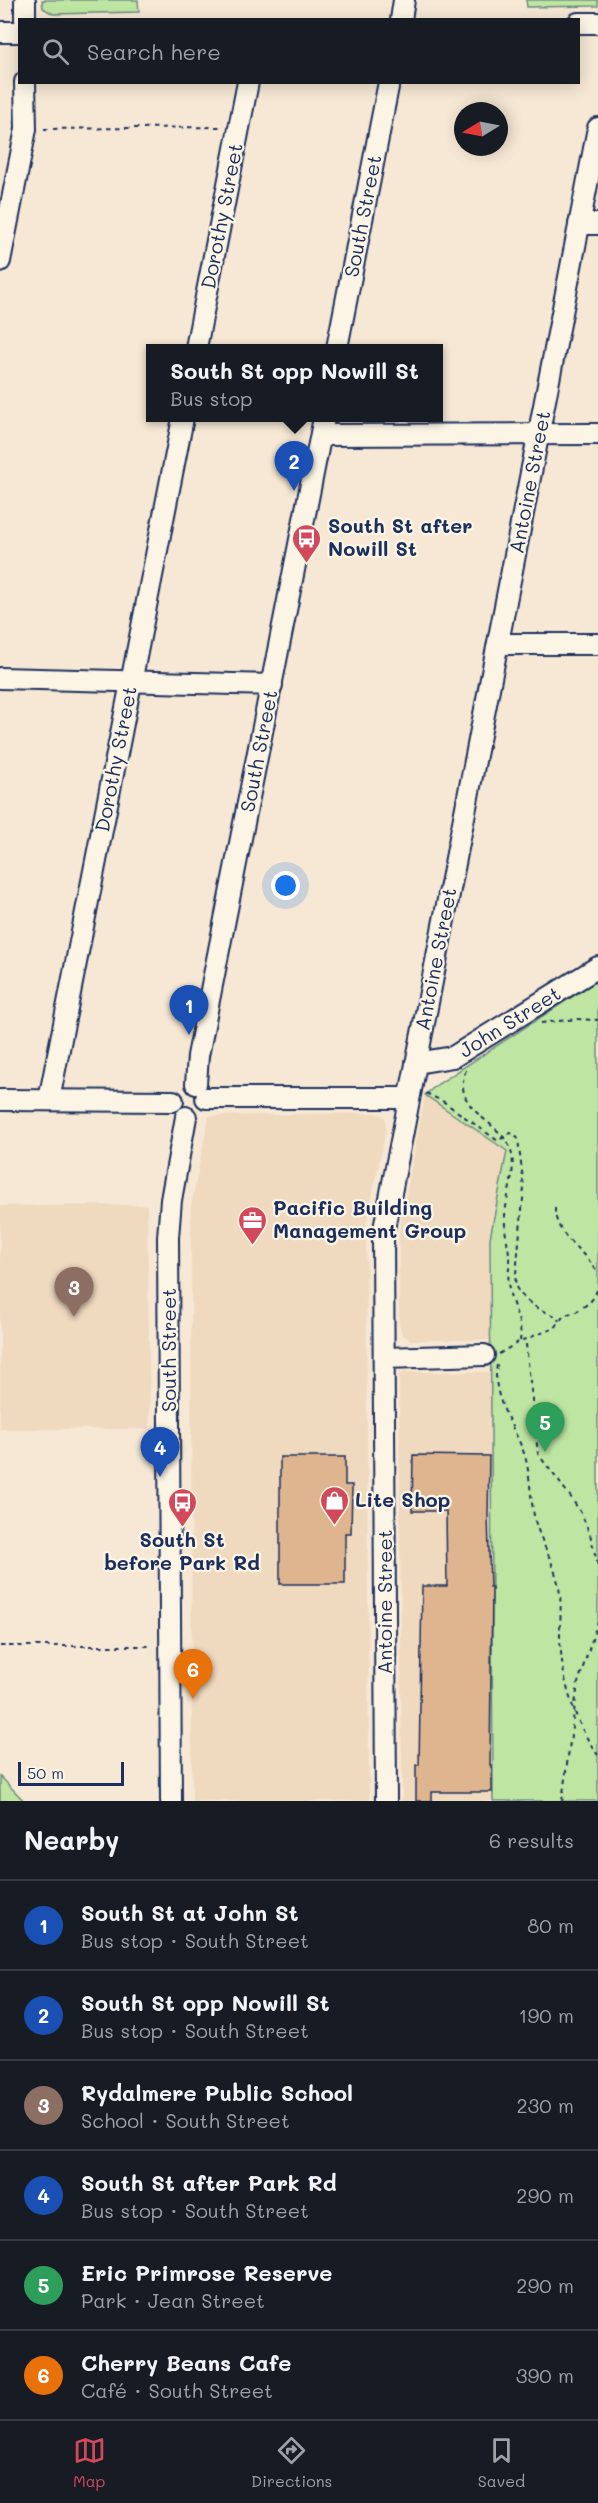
<!DOCTYPE html>
<html lang="en">
<head>
<meta charset="utf-8">
<style>
  :root { --surface:#171b24; --page:#242831; --text:#f1f3f6; --muted:#9ea1a6; --line:#363941; --accent:#d1495b }
  body { margin:0; font-family:Mali,sans-serif; background:var(--page); color:var(--text) }
  .compass { position:absolute; left:454px; top:102px; width:54px; height:54px; border-radius:50%; background:var(--surface); box-shadow:0 3px 15px #0003; rotate:260deg }
  .scale { position:absolute; left:18px; bottom:15px; width:106px; box-sizing:border-box; padding-left:6px; border:3px solid #1b2f5e; border-top:0; font-size:16px; line-height:21px; white-space:nowrap; color:#1b2f5e; -webkit-text-stroke:4px #fcf5e5; paint-order:stroke }
  .you { position:absolute; left:286px; top:886px; width:21px; height:21px; margin:-15px; border:4px solid #fff; border-radius:50%; background:#1a73e8; box-shadow:0 0 0 9px #1a73e833 }
  .badge { display:grid; place-items:center; width:39px; height:39px; border-radius:50%; background:var(--accent); color:#fff; font-size:20px; font-weight:700 }
  .pin { position:absolute; translate:-50% -50px; filter:drop-shadow(0 2px 3px #0008) }
  .pin::after { content:''; position:absolute; top:32px; width:21px; height:18px; background:inherit; clip-path:polygon(0 0,100% 0,50% 100%) }
  .popup { position:absolute; left:146px; top:344px; width:297px; height:78px; box-sizing:border-box; display:grid; place-content:center; border-radius:0px; background:var(--surface); filter:drop-shadow(0 2px 4px #0005); font-size:20px; white-space:nowrap; color:var(--muted) }
  .popup b { font-size:22px; color:var(--text) }
  .popup::after { content:''; position:absolute; left:50%; top:100%; margin-left:-12px; border:12px solid transparent; border-top-color:var(--surface) }
  .list { margin:0; padding:0; list-style:none }
  h2 { display:flex; justify-content:space-between; align-items:center; height:78px; margin:0; padding:0 24px; font-size:26px }
  h2 small { font-size:20px; font-weight:400; color:var(--muted) }
  .list li { display:grid; grid-template-columns:39px 1fr auto; gap:18px; align-items:center; box-sizing:border-box; height:90px; padding:0 24px; border-top:2px solid var(--line) }
  .list b { display:block; font-size:22px; white-space:nowrap }
  .list p { margin:0; font-size:20px; white-space:nowrap; color:var(--muted) }
  .list em { font-size:20px; font-style:normal; color:var(--muted) }
  .icon { flex:none; width:33px; height:33px; fill:none; stroke:currentColor; stroke-width:2; stroke-linecap:round; stroke-linejoin:round }
  .map { position:relative; flex:none; width:598px; height:1801px; overflow:hidden }
  .search { position:absolute; background:var(--surface); box-shadow:0 3px 15px #0003; left:18px; right:18px; top:18px; height:66px; display:flex; align-items:center; gap:15px; box-sizing:border-box; padding:0 21px; border-radius:0px; color:var(--muted); font-size:22px }
  .sheet { height:618px; background:var(--surface) }
  nav { display:flex; justify-content:space-around; align-items:center; box-sizing:border-box; height:84px; border-top:2px solid var(--line); background:var(--surface); font-size:16px; color:var(--muted) }
  nav a { display:grid; justify-items:center; gap:3px }
  nav .on { color:var(--accent) }
  .map>svg:first-child { display:block }
  .built { fill:#efd9bf }
  .green { fill:#bee6a2; stroke:#6c8a80; stroke-width:1.5 }
  .building { fill:#dfb58f; stroke:#1b2f5e; stroke-width:1.5 }
  .lines { fill:none; stroke-linecap:round; stroke-linejoin:round }
  .minor-casing { stroke:#1b2f5e; stroke-width:24 }
  .path { stroke:#1b2f5e; stroke-width:2; stroke-dasharray:4.5 4.5; stroke-linecap:butt }
  .minor { stroke:#fcf5e5; stroke-width:20 }
  .labels { text-anchor:middle; stroke-width:4.5; stroke-linejoin:round; paint-order:stroke }
  .street-label { font-size:20px; fill:#1b2f5e; stroke:#fcf5e5 }
  .poi-label { font-size:20px; font-weight:bold; fill:#1b2f5e; stroke:#fcf5e5; text-anchor:start }
</style>
</head>
<body>
<div class="map">
<svg width="598" height="1801" viewBox="0 0 598 1801">
  <rect width="100%" height="100%" fill="#f6e8d4"/>
  <filter id="ink" filterUnits="userSpaceOnUse"><feTurbulence type="fractalNoise" baseFrequency=".0167" numOctaves="2"/><feDisplacementMap in="SourceGraphic" scale="12" xChannelSelector="R" yChannelSelector="G"/><feConvolveMatrix kernelMatrix="1 2 1 2 8 2 1 2 1" color-interpolation-filters="sRGB"/></filter>
  <g filter="url(#ink)">
    <g class="built">
      <path d="M425,1095L507,1151L490,1238L491,1340H411L403,1335L399,1325V1232Z"/>
      <path d="M376,1113L385,1117L386,1129L366,1225L369,1801H192L191,1207L209,1116Z"/>
      <path d="M147,1205L150,1429H0V1206Z"/>
      <path d="M404,1372H491L493,1801H402L399,1375Z"/>
    </g>
    <g class="green">
      <path d="M42,0H138L139,12L53,14L43,8Z"/>
      <path d="M526,0H598V6L527,7Z"/>
      <path d="M598,980V1801H493L490,1238L507,1151L425,1095L438,1084Z"/>
      <path d="M0,1776L24,1801H0Z"/>
    </g>
    <g class="building">
      <path d="M413,1455L489,1456L488,1516L490,1587H492L490,1765H492V1792H432V1801H416V1765H419L422,1586H447L446,1511H412Z"/>
      <path d="M280,1457H345V1485H352L351,1533H345V1584H280Z"/>
    </g>
    <g class="lines">
      <defs>
        <g id="minor">
          <path d="M25,0V20"/>
          <path d="M401,20L404,0"/>
          <path d="M578,23H598"/>
          <path d="M0,32H20"/>
          <path d="M579,224H598"/>
          <path d="M0,261L26,129L25,82"/>
          <path d="M196,348L248,82"/>
          <path d="M337,348L389,82"/>
          <path d="M321,435L598,434"/>
          <path d="M498,644H598"/>
          <path d="M0,678L272,685"/>
          <path d="M416,1063L453,1057L598,967"/>
          <path d="M196,1084L198,1056L324,418"/>
          <path d="M206,1098H409"/>
          <path d="M0,1100L173,1101"/>
          <path d="M49,1100L183,418"/>
          <path d="M384,1358L484,1355"/>
          <path d="M171,1801L168,1237L171,1200L186,1117"/>
          <path d="M386,1801L383,1234L598,128"/>
        </g>
      </defs>
      <use href="#minor" class="minor-casing"/>
      <g class="path">
        <path d="M44,129L221,127"/>
        <path d="M541,1023L577,1019L598,1020"/>
        <path d="M466,1070C450,1110 500,1121 510,1148C519,1172 503,1200 505,1225C505,1236 509,1246 509,1257C510,1267 507,1278 509,1289C512,1308 523,1321 520,1341"/>
        <path d="M426,1093L444,1102L498,1141L510,1133L515,1134L518,1139L524,1188L515,1285C520,1296 531,1305 541,1310C549,1314 555,1314 559,1321"/>
        <path d="M555,1208C554,1236 585,1250 598,1273"/>
        <path d="M526,1344L538,1454L570,1496L581,1513L590,1534L598,1566"/>
        <path d="M499,1354L520,1341L555,1328L564,1315L576,1312L589,1303L595,1296L598,1286"/>
        <path d="M497,1365C491,1399 515,1426 525,1456C531,1478 530,1502 536,1524C543,1546 555,1565 559,1588C563,1609 558,1631 561,1652C564,1687 577,1727 598,1755"/>
        <path d="M0,1646H153"/>
        <path d="M562,1801L578,1683L598,1621"/>
      </g>
      <use href="#minor" class="minor"/>
    </g>
  </g>
  <defs>
    <symbol id="bus-pin" viewBox="-11 -11 22 30"><path d="M0 17L-7.5 6A9.5 9.5 0 1 1 7.5 6Z" fill="#d1495b" stroke="#fcf5e5"/><path d="M-5-6H5V4H4V6H2V4H-2V6H-4V4H-5ZM-3.5-4V0h7V-4ZM-3.5 1.2v1.5H-2V1.2ZM2 1.2v1.5H3.5V1.2Z" fill="#fff"/></symbol>
    <symbol id="office-pin" viewBox="-11 -11 22 30"><path d="M0 17L-7.5 6A9.5 9.5 0 1 1 7.5 6Z" fill="#d1495b" stroke="#fcf5e5"/><path d="M-6-3h4V-5.5h4V-3h4V5H-6ZM-1-4.5V-3h2v-1.5ZM-6 0V1H6V0Z" fill="#fff"/></symbol>
    <symbol id="shop-pin" viewBox="-11 -11 22 30"><path d="M0 17L-7.5 6A9.5 9.5 0 1 1 7.5 6Z" fill="#d1495b" stroke="#fcf5e5"/><path d="M-5-2.5h2.3a2.7 3.5 0 0 1 5.4 0H5L5.5 6h-11ZM-1.5-2.5h3a1.5 2.3 0 0 0-3 0Z" fill="#fff"/></symbol>
  </defs>
  <g fill-rule="evenodd">
    <use href="#bus-pin" x="290" y="522" width="33" height="45"/>
    <use href="#office-pin" x="236" y="1204" width="33" height="45"/>
    <use href="#shop-pin" x="318" y="1484" width="33" height="45"/>
    <use href="#bus-pin" x="166" y="1486" width="33" height="45"/>
  </g>
  <g class="labels">
    <g class="street-label">
      <text transform="translate(222 216) rotate(-79)" y="7">Dorothy Street</text>
      <text transform="translate(363 216) rotate(-79)" y="7">South Street</text>
      <text transform="translate(530 482) rotate(-79)" y="7">Antoine Street</text>
      <text transform="translate(259 751) rotate(-79)" y="7">South Street</text>
      <text transform="translate(116 759) rotate(-79)" y="7">Dorothy Street</text>
      <text transform="translate(436 959) rotate(-79)" y="7">Antoine Street</text>
      <text transform="translate(510 1022) rotate(-32)" y="7">John Street</text>
      <text transform="translate(169 1350) rotate(-90)" y="7">South Street</text>
      <text transform="translate(385 1602) rotate(-90)" y="7">Antoine Street</text>
    </g>
    <g class="poi-label">
      <text x="328" y="533">South St after<tspan x="328" dy="23">Nowill St</tspan></text>
      <text x="273" y="1215">Pacific Building<tspan x="273" dy="23">Management Group</tspan></text>
      <text x="355" y="1507">Lite Shop</text>
      <text x="182" y="1547" text-anchor="middle">South St<tspan x="182" dy="23">before Park Rd</tspan></text>
    </g>
  </g>
</svg>
<svg class="compass" viewBox="-18 -18 36 36"><path d="M0-13l5 13h-10z" fill="#e53935"/><path d="M0 13l5-13h-10z" fill="#9ea1a6"/></svg>
<div class="scale">50 m</div>
<div class="you"></div>
<div class="pin badge" style="left:189px;top:1035px;background:#1a4fb4">1</div>
<div class="pin badge" style="left:294px;top:491px;background:#1a4fb4">2</div>
<div class="popup"><b>South St opp Nowill St</b>Bus stop</div>
<div class="pin badge" style="left:74px;top:1317px;background:#8d6e63">3</div>
<div class="pin badge" style="left:160px;top:1477px;background:#1a4fb4">4</div>
<div class="pin badge" style="left:545px;top:1452px;background:#2e9e5b">5</div>
<div class="pin badge" style="left:193px;top:1699px;background:#e8710a">6</div>
<div class="search"><svg class="icon" aria-label="search" viewBox="0 0 24 24"><circle cx="10" cy="10" r="6"/><path d="M15 15l6 6"/></svg>Search here</div>
</div>
<section class="sheet">
<h2>Nearby<small>6 results</small></h2>
<ul class="list">
<li><span class="badge" style="background:#1a4fb4">1</span><div><b>South St at John St</b><p>Bus stop · South Street</p></div><em>80 m</em></li>
<li><span class="badge" style="background:#1a4fb4">2</span><div><b>South St opp Nowill St</b><p>Bus stop · South Street</p></div><em>190 m</em></li>
<li><span class="badge" style="background:#8d6e63">3</span><div><b>Rydalmere Public School</b><p>School · South Street</p></div><em>230 m</em></li>
<li><span class="badge" style="background:#1a4fb4">4</span><div><b>South St after Park Rd</b><p>Bus stop · South Street</p></div><em>290 m</em></li>
<li><span class="badge" style="background:#2e9e5b">5</span><div><b>Eric Primrose Reserve</b><p>Park · Jean Street</p></div><em>290 m</em></li>
<li><span class="badge" style="background:#e8710a">6</span><div><b>Cherry Beans Cafe</b><p>Café · South Street</p></div><em>390 m</em></li>
</ul>
</section>
<nav>
<a class="on"><svg class="icon" aria-label="map" viewBox="0 0 24 24"><path d="M3 6l6-2 6 2 6-2v14l-6 2-6-2-6 2zM9 4v14M15 6v14"/></svg>Map</a>
<a><svg class="icon" aria-label="directions" viewBox="0 0 24 24"><path d="M12 3l9 9-9 9-9-9zM9 14v-3h6M13 9l2 2-2 2"/></svg>Directions</a>
<a><svg class="icon" aria-label="saved" viewBox="0 0 24 24"><path d="M7 4h10v16l-5-4-5 4z"/></svg>Saved</a>
</nav>
</body>
</html>
